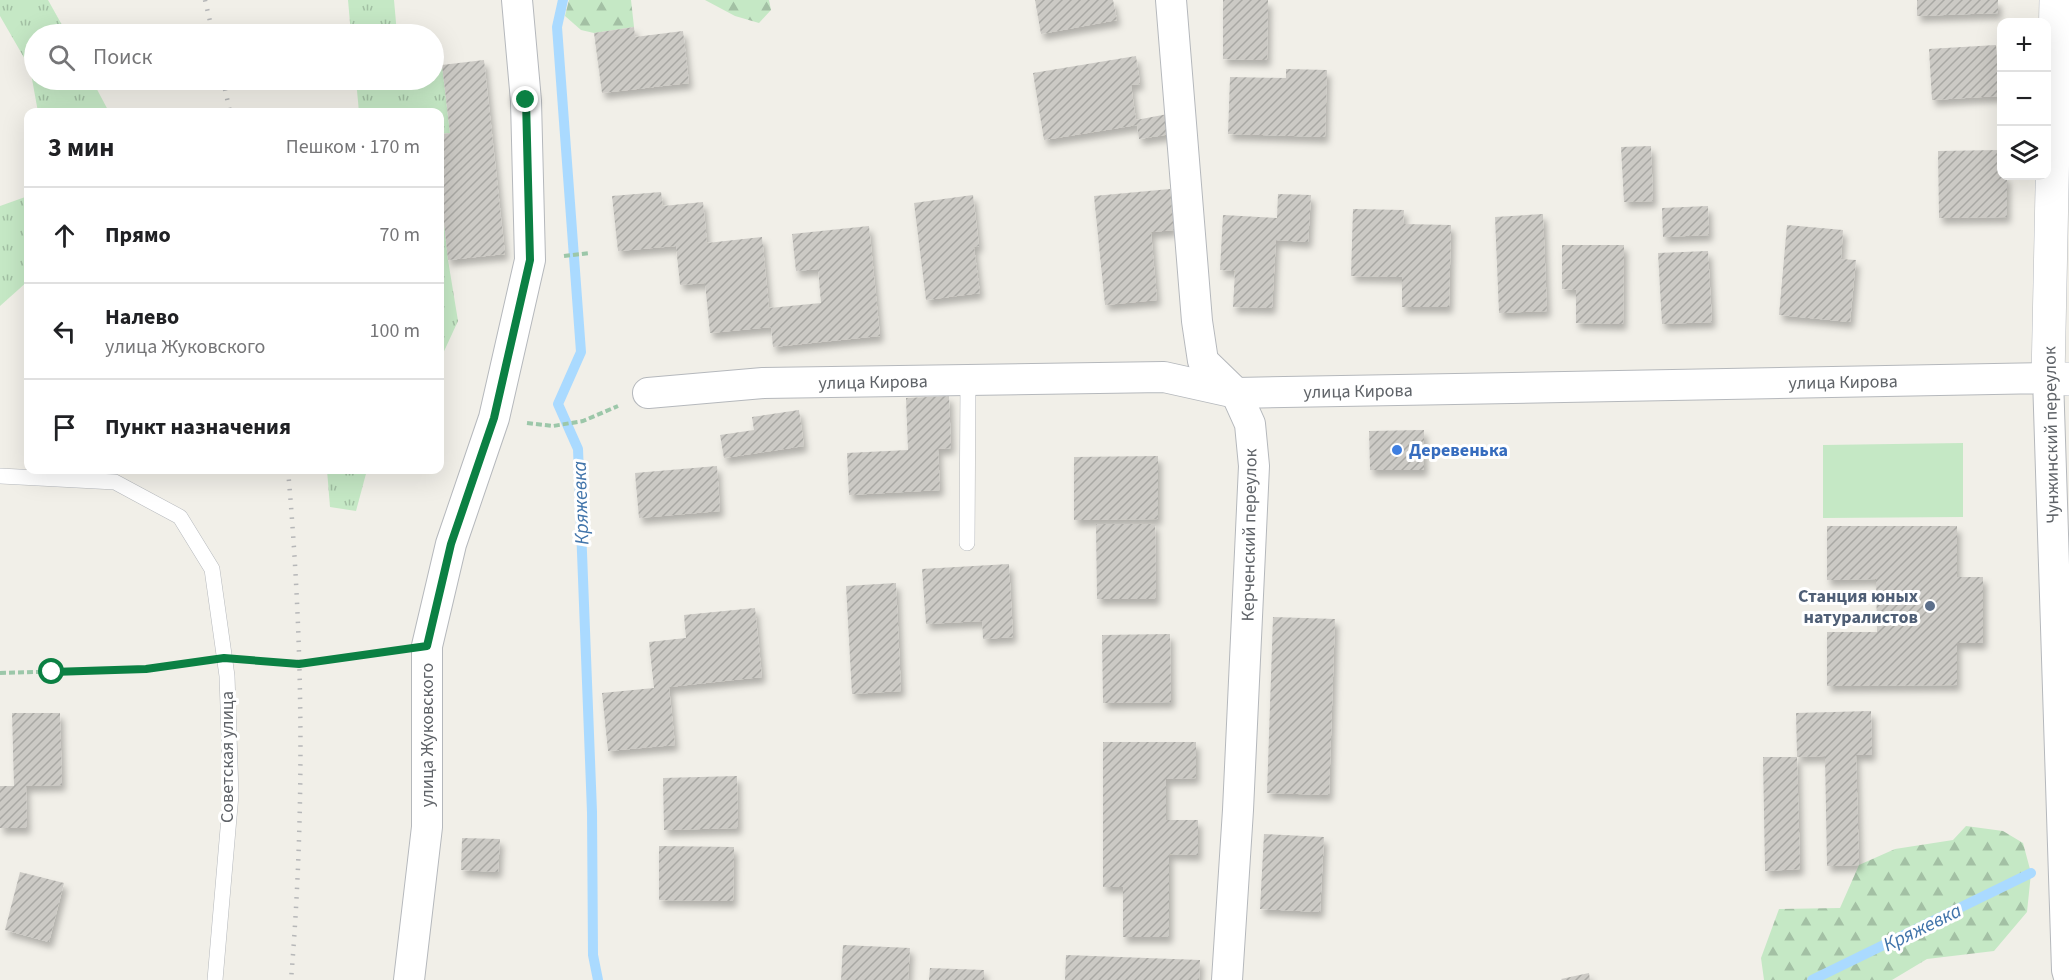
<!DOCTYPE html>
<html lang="ru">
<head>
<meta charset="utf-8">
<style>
  :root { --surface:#fff; --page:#f6f6f6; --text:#202124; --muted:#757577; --line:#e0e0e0 }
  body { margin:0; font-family:"Source Sans 3",sans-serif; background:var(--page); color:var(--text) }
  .controls { position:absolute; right:18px; top:18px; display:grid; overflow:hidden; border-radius:12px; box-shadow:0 6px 24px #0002 }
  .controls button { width:54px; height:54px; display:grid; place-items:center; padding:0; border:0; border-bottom:2px solid var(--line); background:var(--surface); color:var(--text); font:30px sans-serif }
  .stop { position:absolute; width:18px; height:18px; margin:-14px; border:4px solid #0b8043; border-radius:50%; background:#fff }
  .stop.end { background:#0b8043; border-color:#fff; box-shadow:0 2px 6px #0008 }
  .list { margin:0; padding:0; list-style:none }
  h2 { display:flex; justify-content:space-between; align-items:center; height:78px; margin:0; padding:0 24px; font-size:26px }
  h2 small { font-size:20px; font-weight:400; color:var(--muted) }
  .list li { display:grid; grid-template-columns:39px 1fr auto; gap:18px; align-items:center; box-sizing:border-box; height:96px; padding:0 24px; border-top:2px solid var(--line) }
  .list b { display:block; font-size:22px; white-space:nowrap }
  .list p { margin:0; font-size:20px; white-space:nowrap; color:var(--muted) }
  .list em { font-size:20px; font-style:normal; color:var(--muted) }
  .icon { flex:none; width:33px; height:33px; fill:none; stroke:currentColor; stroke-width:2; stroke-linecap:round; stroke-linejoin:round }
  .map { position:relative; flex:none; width:2069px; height:980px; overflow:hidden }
  .search { position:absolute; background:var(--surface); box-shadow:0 6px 24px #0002; left:24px; top:24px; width:420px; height:66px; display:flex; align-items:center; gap:15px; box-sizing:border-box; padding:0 21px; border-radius:33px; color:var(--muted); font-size:22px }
  .panel { position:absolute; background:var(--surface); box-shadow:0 6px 24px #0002; left:24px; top:108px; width:420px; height:366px; border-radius:12px }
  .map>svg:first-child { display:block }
  .grass { fill:url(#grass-tufts) }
  .forest { fill:url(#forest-firs) }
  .park { fill:#c5e8c5 }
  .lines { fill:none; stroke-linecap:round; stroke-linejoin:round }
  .stream { stroke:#aadaff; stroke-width:10 }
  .building { fill:url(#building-hatch); filter:url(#shadow) }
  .lane-casing { stroke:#b5b8bc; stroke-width:16 }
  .street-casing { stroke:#b5b8bc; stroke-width:32 }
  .secondary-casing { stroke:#b6babf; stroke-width:34 }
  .path { stroke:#9cc7a9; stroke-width:4; stroke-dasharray:6 3; stroke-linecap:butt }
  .lane { stroke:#fff; stroke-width:15 }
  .street { stroke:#fff; stroke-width:30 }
  .secondary { stroke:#fff; stroke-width:33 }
  .rail { stroke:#b6b7b8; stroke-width:4.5; stroke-dasharray:1.5 8; stroke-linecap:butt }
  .route { stroke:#0b8043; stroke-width:8 }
  .shop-dot { fill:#3f7fe0; stroke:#fff; stroke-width:2 }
  .service-dot { fill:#5c6f8a; stroke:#fff; stroke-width:2 }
  .labels { text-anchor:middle; stroke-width:6; stroke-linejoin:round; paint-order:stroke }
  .street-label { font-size:18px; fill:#5f6368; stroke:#fff }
  .shop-label { font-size:18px; font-weight:bold; fill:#366cbe; stroke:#fff; text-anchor:start }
  .service-label { font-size:18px; font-weight:bold; fill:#4e5e75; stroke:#fff; text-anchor:end }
  .water-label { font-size:20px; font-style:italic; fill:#4174aa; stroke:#fff }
</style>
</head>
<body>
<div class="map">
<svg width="2069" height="980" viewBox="0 0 2069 980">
  <defs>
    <pattern id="grass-tufts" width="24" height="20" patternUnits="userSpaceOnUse" patternTransform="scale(1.5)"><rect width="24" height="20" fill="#c5e8c5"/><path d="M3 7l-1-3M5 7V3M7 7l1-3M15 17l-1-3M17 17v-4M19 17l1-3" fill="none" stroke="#a3c0a4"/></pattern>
    <pattern id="forest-firs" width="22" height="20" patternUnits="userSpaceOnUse" patternTransform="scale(1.5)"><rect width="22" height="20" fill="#c5e8c5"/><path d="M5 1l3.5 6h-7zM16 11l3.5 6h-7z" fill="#a3c0a4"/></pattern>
    <pattern id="building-hatch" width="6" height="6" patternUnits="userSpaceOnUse" patternTransform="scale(1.5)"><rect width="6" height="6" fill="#cccac5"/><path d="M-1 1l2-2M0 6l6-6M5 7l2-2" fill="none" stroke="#a9a8a4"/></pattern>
    <filter id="shadow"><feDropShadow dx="3.5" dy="6" stdDeviation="3" flood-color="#0004"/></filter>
  </defs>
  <rect width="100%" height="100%" fill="#f1efe8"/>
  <g class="grass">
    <path d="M0,0H48L67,34H34V80H92L109,112H38L30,68L0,16Z"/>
    <path d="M348,0H394L397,34H351Z"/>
    <path d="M434,63L442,65L450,133L440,134V112H359L356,80H434Z"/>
    <path d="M440,185L448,260L458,321L440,360Z"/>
    <path d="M28,196V281L0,306V206Z"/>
    <path d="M327,470H367L356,511L330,507Z"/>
  </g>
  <g class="forest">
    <path d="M569,0H631L634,27L594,33L581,30L565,16Z"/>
    <path d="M705,0H769L771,10L759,23L735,16Z"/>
    <path d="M1966,826L2003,831L2023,843L2031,873L2027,912L1994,951L1927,959L1892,980H1764L1761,958L1779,909L1840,908L1859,865L1895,849L1953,840Z"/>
  </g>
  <path class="park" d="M1963,443V517L1823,518V445Z"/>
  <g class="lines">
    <g class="stream">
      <path d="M563,0L557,27L581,352L558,404L578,449L592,812L593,955L598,980"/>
      <path d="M1812,980L2031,873"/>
    </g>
  </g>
  <g class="building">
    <path d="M1035,0H1113L1117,20L1041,34Z"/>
    <path d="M1223,0H1268L1267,60L1223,59Z"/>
    <path d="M1917,0H1998V13L1917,16Z"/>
    <path d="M634,27L635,37L683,31L689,83L602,93L594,33Z"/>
    <path d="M1996,45L1999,96L1932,100L1929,49Z"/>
    <path d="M1136,56L1140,84L1131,85L1136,120L1168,114L1171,134L1139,139L1137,125L1044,140L1033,73Z"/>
    <path d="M484,60L505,254L448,260L440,185V134L450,133L442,65Z"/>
    <path d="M1286,69L1327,70L1325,137L1228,134L1230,77L1286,78Z"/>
    <path d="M1651,146L1653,201L1624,202L1621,147Z"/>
    <path d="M2001,150V176H2007V217L1939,218L1938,151Z"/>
    <path d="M1170,189L1174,230L1151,232L1157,300L1105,305L1094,196Z"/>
    <path d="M661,192L663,206L703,202L707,243L762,237L769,308L821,303L818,269L796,271L792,234L869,226L880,336L773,347L771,327L710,333L705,283L680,285L676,246L618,251L612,196Z"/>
    <path d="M1278,194L1311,195L1308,242L1276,240L1272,308L1233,307L1235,271L1220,270L1223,215L1277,218Z"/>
    <path d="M973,195L979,246L974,247L980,293L926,300L914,203Z"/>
    <path d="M1708,206L1709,235L1663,237L1662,208Z"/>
    <path d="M1353,209L1404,210L1403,224L1451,225L1449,307H1402V277L1351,276Z"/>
    <path d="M1543,214L1547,311L1499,313L1495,217Z"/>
    <path d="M1787,225L1843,230L1841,259L1856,260L1850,322L1779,315Z"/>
    <path d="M1562,245H1624L1623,324L1576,323V290L1562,289Z"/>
    <path d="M1708,251L1712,322L1662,324L1658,253Z"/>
    <path d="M949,396L951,448L938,449L940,490L849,495L847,453L908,450L906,398Z"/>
    <path d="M799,410L804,446L724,458L720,435L754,430L752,417Z"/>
    <path d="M1424,430V470H1370L1369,431Z"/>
    <path d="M1158,456V519L1074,520V457Z"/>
    <path d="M717,466L720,511L639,518L635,473Z"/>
    <path d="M1096,524H1155L1156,599H1097Z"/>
    <path d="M1827,526H1957V577H1983V643H1957V685L1827,686V632H1877L1876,579L1827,580Z"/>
    <path d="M1009,564L1013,637L983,639L982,621L926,624L922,569Z"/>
    <path d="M896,583L901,691L852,694L846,586Z"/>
    <path d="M755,608L762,677L669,687L675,745L608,751L602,693L654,688L649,642L686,638L684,615Z"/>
    <path d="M1273,617L1335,619L1329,795L1267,793Z"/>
    <path d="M1170,634L1171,702L1103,703L1102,635Z"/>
    <path d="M1871,711L1872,755H1856L1859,865L1827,866L1825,756L1797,757L1800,869L1765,871L1763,757H1797L1796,713Z"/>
    <path d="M12,713H60L62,785L26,786L27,828H0V786H14Z"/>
    <path d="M1103,742H1196V778L1166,779V820H1198V855L1169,854V937H1123V887H1103Z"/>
    <path d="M737,776L738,828L664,830L663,778Z"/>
    <path d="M1264,834L1324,837L1320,912L1260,909Z"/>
    <path d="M462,838L500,839L498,872L461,870Z"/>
    <path d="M659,846L734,847L733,901L659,900Z"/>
    <path d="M20,872L64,883L49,942L5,930Z"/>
    <path d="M843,945L910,948L908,980H841Z"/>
    <path d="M1066,955L1200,960L1199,980H1065Z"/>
    <path d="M930,968L984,970V980H929Z"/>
    <path d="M1589,973L1590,980H1562L1561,979Z"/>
  </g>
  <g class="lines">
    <defs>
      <g id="lane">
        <path d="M0,476L115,482L180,517L212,569L227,676L231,794L215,980"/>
        <path d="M967,543L968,380"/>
      </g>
      <g id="street">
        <path d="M1171,0L1197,321L1203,361L1236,393L1250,424L1254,466L1238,810L1227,980"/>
        <path d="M648,393L763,383L1164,377L1236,393L2048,378L2067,970L2069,977"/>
        <path d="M409,980L427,827V646L451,544L494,418L530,260L526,101L517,0"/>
      </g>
      <path id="secondary" d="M2056,0L2048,378L2069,379"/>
    </defs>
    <use href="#lane" class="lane-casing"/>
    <use href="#street" class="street-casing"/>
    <use href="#secondary" class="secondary-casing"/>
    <g class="path">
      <path d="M564,256L590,253"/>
      <path d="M527,423L553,426L583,421L618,406"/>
      <path d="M249,661L299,664L394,651"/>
      <path d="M0,673L146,669L200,662"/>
    </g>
    <use href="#lane" class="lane"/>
    <use href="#street" class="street"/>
    <use href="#secondary" class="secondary"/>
    <g class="rail">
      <path d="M205,0L213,34"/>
      <path d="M223,80L230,112"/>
      <path d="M288,470C303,639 305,811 291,980"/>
    </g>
  </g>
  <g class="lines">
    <path class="route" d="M52,672L146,669L224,658L299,664L427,646L451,544L494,418L530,260L526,100"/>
  </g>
  <circle class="shop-dot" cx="1397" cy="450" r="6"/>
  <circle class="service-dot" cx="1930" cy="606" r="6"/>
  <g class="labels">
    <g class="street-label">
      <text transform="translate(873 382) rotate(-1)" y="6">улица Кирова</text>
      <text transform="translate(1843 382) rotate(-1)" y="6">улица Кирова</text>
      <text transform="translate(1358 391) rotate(-1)" y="6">улица Кирова</text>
      <text transform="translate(2051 435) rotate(-91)" y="6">Чунжинский переулок</text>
      <text transform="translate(1249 535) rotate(-89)" y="6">Керченский переулок</text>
      <text transform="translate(427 735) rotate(-90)" y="6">улица Жуковского</text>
      <text transform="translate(227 757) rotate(-90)" y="6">Советская улица</text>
    </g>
    <g class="shop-label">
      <text x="1409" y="456">Деревенька</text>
    </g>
    <g class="service-label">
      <text x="1918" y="602">Станция юных<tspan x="1918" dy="21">натуралистов</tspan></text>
    </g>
    <g class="water-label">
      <text transform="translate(580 503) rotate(-92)" y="7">Кряжевка</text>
      <text transform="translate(1922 927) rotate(-26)" y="7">Кряжевка</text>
    </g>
  </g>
</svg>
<div class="controls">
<button>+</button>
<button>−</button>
<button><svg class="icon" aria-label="layers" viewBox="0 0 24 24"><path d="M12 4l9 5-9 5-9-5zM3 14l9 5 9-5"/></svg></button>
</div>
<div class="stop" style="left:52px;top:672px"></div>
<div class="stop end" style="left:526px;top:100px"></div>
<div class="search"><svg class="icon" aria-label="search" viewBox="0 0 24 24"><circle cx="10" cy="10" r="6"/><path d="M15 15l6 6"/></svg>Поиск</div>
<section class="panel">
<h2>3 мин<small>Пешком · 170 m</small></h2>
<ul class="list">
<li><svg class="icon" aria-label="ahead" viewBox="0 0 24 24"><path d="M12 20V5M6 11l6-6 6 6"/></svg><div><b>Прямо</b></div><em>70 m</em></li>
<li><svg class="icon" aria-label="left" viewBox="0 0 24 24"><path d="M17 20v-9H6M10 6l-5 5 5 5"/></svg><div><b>Налево</b><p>улица Жуковского</p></div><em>100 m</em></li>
<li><svg class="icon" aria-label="arrive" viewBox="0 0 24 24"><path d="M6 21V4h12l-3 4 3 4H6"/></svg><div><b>Пункт назначения</b></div></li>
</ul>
</section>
</div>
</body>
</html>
